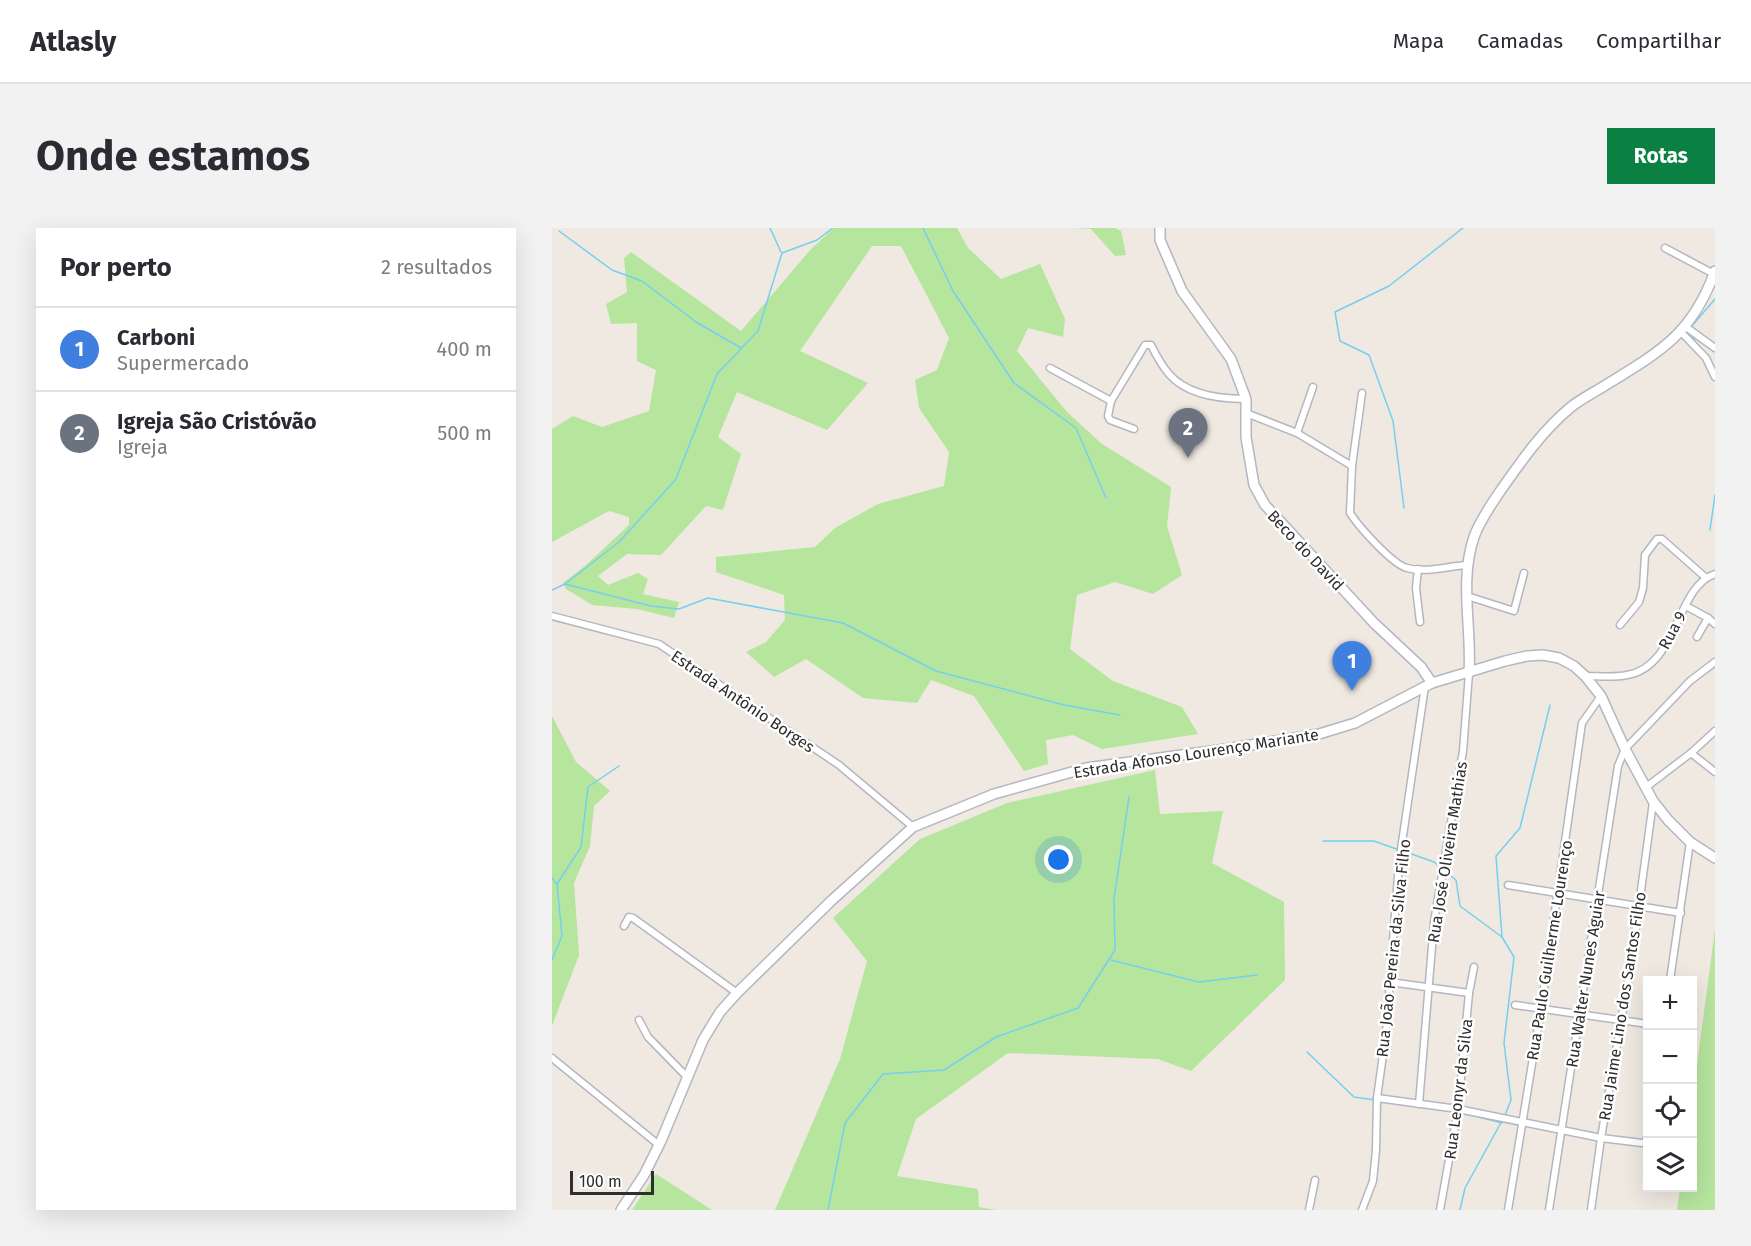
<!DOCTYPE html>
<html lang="pt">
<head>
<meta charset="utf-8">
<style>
  :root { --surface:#fff; --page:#f2f2f3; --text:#2b2b33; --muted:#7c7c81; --line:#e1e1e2; --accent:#0b8043 }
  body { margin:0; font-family:"Fira Sans",sans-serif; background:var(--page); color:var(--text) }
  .controls { position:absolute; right:18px; bottom:18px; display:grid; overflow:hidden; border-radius:0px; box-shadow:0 6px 24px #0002 }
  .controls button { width:54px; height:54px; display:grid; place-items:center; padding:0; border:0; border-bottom:2px solid var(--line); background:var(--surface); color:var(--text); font:30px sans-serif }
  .scale { position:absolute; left:18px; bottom:15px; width:84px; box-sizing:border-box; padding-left:6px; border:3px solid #2e2e2e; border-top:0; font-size:16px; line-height:21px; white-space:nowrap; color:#2e2e2e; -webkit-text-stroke:4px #fff; paint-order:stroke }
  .you { position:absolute; left:507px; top:632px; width:21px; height:21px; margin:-15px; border:4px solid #fff; border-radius:50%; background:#1a73e8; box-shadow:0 0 0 9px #1a73e833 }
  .badge { display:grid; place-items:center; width:39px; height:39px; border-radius:50%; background:var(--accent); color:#fff; font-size:20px; font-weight:700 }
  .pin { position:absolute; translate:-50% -50px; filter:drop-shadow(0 2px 3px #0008) }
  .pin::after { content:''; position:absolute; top:32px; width:21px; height:18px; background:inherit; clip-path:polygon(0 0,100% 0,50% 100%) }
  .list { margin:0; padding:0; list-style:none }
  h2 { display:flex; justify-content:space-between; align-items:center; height:78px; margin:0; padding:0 24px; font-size:26px }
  h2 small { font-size:20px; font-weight:400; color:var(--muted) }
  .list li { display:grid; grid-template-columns:39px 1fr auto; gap:18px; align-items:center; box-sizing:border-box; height:84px; padding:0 24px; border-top:2px solid var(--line) }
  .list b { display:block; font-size:22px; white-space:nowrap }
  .list p { margin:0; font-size:20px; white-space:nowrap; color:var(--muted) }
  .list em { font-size:20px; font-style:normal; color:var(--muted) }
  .icon { flex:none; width:33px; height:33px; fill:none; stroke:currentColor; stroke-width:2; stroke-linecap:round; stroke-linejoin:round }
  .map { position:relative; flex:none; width:1163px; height:982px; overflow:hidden; border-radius:0px }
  header { display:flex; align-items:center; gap:36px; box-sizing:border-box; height:84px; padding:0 30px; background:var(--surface); border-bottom:2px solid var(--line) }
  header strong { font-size:28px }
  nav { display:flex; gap:33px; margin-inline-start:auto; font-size:21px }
  .intro { display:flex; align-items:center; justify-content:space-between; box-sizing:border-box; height:144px; padding:0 36px }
  h1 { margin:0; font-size:42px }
  .button { padding:15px 27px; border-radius:0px; background:var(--accent); color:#fff; font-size:21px; font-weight:700 }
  main { display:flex; gap:36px; padding:0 36px }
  aside { flex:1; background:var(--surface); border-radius:0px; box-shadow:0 6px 24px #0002 }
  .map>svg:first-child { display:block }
  .green { fill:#b6e59e }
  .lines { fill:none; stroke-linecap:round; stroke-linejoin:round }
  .stream { stroke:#75cff0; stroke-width:1.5 }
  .street-casing { stroke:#b4b7c1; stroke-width:9 }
  .secondary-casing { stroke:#b4b7c1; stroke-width:12 }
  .street { stroke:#fff; stroke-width:6 }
  .secondary { stroke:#fff; stroke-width:9 }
  .labels { text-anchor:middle; stroke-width:5; stroke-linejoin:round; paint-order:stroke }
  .street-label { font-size:16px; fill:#2e2e2e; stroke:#fff }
</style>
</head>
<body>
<header>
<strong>Atlasly</strong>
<nav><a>Mapa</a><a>Camadas</a><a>Compartilhar</a></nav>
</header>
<div class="intro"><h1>Onde estamos</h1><a class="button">Rotas</a></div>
<main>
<aside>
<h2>Por perto<small>2 resultados</small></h2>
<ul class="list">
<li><span class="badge" style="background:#3f7fe0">1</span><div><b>Carboni</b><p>Supermercado</p></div><em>400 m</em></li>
<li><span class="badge" style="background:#6b7280">2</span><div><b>Igreja São Cristóvão</b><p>Igreja</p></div><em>500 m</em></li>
</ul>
</aside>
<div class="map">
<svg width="1163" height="982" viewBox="0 0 1163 982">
  <rect width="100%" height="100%" fill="#efe9e1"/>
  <g class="green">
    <path d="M282,0H405L416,20L449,51L488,36L513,91L511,109L476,100L465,123L515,184L550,216L619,259L615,298L630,347L601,366L563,354L525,367L518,421L561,453L630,479L646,506L550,521L521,507L494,512L496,536L472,543L422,468L379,452L365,475L311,470L254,431L222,449L194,424L214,414L233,392L232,367L164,344V329L263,319L283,300L326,276L392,258L397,224L367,180L363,152L385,142L397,110L349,18H320L248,123L316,155L275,202L185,164L166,209L189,226L171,282L154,278L109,327L75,326L46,348L56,357L86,345L96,351L91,366L127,374L122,390L85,381L40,377L14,361L11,355L34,337L77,297V289L57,283L0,314V201L21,188L50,199L97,183L104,142L85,133V95L59,96L54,76L75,64L72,30L79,24L189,103L259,21Z"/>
    <path d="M522,0H563L569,3L574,27L563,28L539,1Z"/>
    <path d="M0,488L24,534L58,563L42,578L38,618L22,655L27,727L0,798Z"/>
    <path d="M603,542L608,586L671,583L660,635L732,674L733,752L639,843L606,831L456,825L364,891L345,948L426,961L427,979L444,982H223L288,831L315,733L281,690L368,611L455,575Z"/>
    <path d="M1163,701V982H1125L1128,960H1140L1141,867Z"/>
    <path d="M104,946L160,982H80Z"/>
  </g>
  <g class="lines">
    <g class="stream">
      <path d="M218,0L229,24"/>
      <path d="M371,0L401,63L462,155L524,200L554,270"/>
      <path d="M7,3L60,42L90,53L144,94L189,120"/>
      <path d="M1139,99L1163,71"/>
      <path d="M1139,106L1144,115"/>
      <path d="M852,280L841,193L817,127L788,113L783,84L837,58L911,0"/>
      <path d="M1158,302L1163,267"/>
      <path d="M13,356L99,378L127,381L156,370L291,395L384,443L512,477L568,487"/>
      <path d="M0,362L13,356L67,314L124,251L165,146L206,103L230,25L265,12L281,0"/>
      <path d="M771,613H822L847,622"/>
      <path d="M851,623L882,634L888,639"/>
      <path d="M894,644L904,652L908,678L950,709"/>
      <path d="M0,650L5,656L10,708L0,732"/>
      <path d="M5,656L29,619L36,559L67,538"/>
      <path d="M559,732L647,754L705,747"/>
      <path d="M755,824L802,869L823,872"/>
      <path d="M908,884L950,895"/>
      <path d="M953,887L959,872L952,815L962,729L950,709L944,628L968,600L998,477"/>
      <path d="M276,982L293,895L331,846L392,842L444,809L526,780L563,722L562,671L577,569"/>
      <path d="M908,982L913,960L951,891"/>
    </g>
    <defs>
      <g id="street">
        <path d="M1113,20L1162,46"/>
        <path d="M1134,99L1163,120"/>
        <path d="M1129,104L1154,130L1163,149"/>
        <path d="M498,140L559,173"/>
        <path d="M810,165L800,238L798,285C807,299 840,336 855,340C873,345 897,338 915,337"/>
        <path d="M694,185L745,205L800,238"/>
        <path d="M582,201L558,192L556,188L559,173L593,117H599C604,127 610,138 617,146C635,167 668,171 694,171"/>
        <path d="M745,205L761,159"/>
        <path d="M866,341L864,360L868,394"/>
        <path d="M915,368L962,383L972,345"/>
        <path d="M1134,378L1156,390"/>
        <path d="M0,388L107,416L287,537L361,599"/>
        <path d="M1068,397L1087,374L1091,360L1093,327L1105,311H1110L1153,349"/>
        <path d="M1145,409L1156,390L1163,396"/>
        <path d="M1033,448C1047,448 1062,450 1075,447C1126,439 1124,358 1163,346"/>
        <path d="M1139,525L1163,544"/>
        <path d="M1093,560L1139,525L1163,503"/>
        <path d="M956,657L1129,685"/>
        <path d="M72,698L77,689L81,690L185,765"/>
        <path d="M1118,752L1138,614"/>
        <path d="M838,754L917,765"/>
        <path d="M963,777L1096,796"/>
        <path d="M87,792L96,809L136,850"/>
        <path d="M0,830L107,917"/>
        <path d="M825,870L906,881L1049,910L1090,915H1093L1096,908"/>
        <path d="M867,876L882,694L911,523L917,445"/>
        <path d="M757,982L763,952"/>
        <path d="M810,982L821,953L824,922L825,870L834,805L847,635L873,458"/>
        <path d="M888,982L906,881L917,765L922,739"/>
        <path d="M956,982L989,781L1030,495L1049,468"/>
        <path d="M997,982L1066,538L1073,521L1138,453L1163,434"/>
        <path d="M1039,982L1049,910L1079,736L1101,574"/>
      </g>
      <g id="secondary">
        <path d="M608,0V12L630,63L679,131L694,171V209L702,257L713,277L822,395L869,439L880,455"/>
        <path d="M917,445C920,400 907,353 922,309C928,292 939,277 949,262C970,232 991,202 1019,179C1030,170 1045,163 1057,155C1111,122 1141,104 1163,43"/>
        <path d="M69,982L92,947L109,913L151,812L168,784L185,765L279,673L361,599L442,566L534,540L674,521L767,506L803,495L880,455L953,433L975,428L991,427L1007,430L1022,438L1033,448L1049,468L1073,521L1101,573L1116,592L1138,614L1163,630"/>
      </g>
    </defs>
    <use href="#street" class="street-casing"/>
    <use href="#secondary" class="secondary-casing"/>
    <use href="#street" class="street"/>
    <use href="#secondary" class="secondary"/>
  </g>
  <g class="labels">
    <g class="street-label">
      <text transform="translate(754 322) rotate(47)" y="6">Beco do David</text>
      <text transform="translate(1120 402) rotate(-62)" y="6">Rua 9</text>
      <text transform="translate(191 473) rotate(34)" y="6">Estrada Antônio Borges</text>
      <text transform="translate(644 525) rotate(-9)" y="6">Estrada Afonso Lourenço Mariante</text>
      <text transform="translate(895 624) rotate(-81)" y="6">Rua José Oliveira Mathias</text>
      <text transform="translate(841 720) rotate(-84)" y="6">Rua João Pereira da Silva Filho</text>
      <text transform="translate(997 722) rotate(-81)" y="6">Rua Paulo Guilherme Lourenço</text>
      <text transform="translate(1033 751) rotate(-81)" y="6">Rua Walter Nunes Aguiar</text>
      <text transform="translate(1070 778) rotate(-81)" y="6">Rua Jaime Lino dos Santos Filho</text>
      <text transform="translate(906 861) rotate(-83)" y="6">Rua Leonyr da Silva</text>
    </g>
  </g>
</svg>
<div class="controls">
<button>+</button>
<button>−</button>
<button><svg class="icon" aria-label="locate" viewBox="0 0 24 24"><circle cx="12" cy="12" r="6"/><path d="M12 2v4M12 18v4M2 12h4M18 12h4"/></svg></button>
<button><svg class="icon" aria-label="layers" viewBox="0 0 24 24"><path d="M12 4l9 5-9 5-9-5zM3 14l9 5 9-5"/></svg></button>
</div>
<div class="scale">100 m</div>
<div class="you"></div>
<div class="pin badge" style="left:800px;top:463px;background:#3f7fe0">1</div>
<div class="pin badge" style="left:636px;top:230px;background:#6b7280">2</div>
</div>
</main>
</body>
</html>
